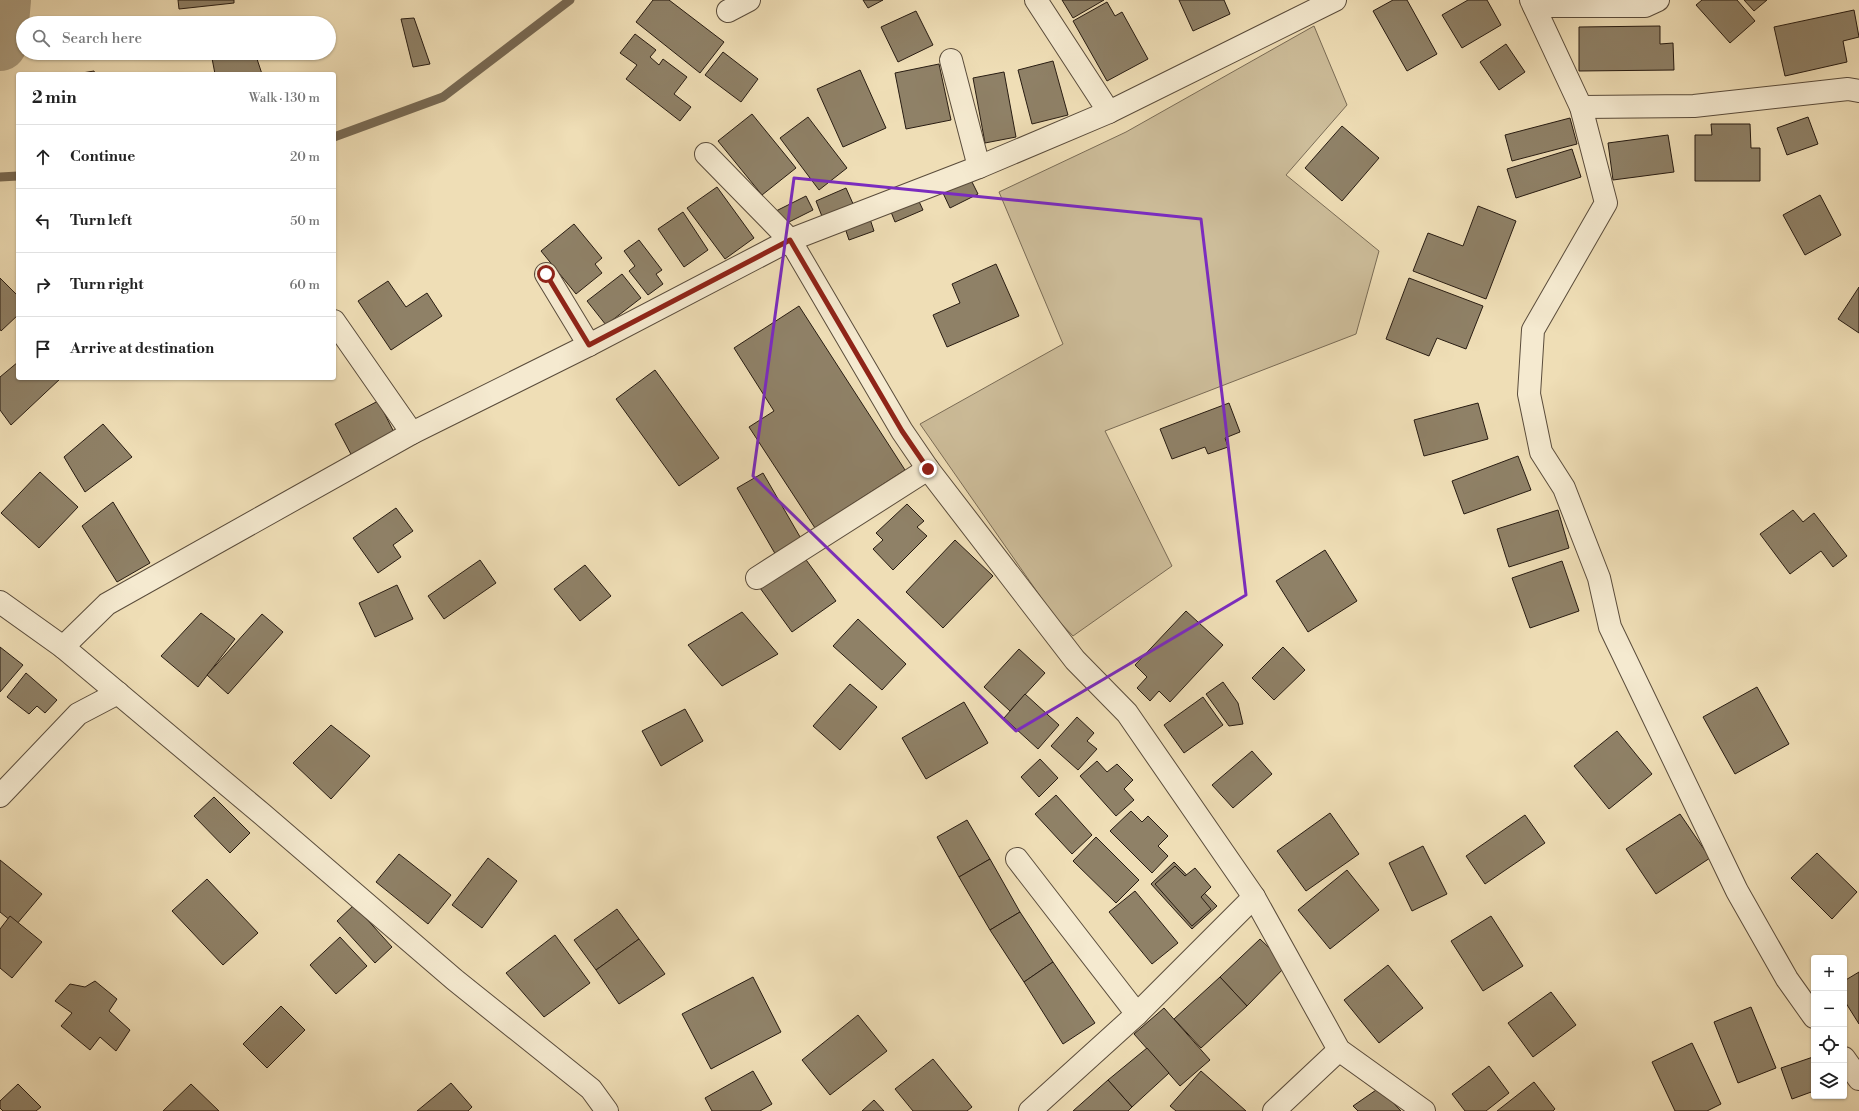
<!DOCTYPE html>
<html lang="en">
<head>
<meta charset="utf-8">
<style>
  :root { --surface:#fff; --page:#f2f2f2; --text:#222; --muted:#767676; --line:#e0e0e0 }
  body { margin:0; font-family:"Libre Bodoni",serif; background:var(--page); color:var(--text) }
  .controls { position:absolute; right:12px; bottom:12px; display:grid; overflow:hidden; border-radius:4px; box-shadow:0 1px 3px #0004 }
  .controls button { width:36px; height:36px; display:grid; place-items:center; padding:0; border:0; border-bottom:1px solid var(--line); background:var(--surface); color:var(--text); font:20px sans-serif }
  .stop { position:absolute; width:12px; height:12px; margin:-9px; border:3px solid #8f2418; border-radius:50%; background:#fff }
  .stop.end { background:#8f2418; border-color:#fff; box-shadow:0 1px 4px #0008 }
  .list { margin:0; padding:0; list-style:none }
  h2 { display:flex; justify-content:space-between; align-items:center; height:52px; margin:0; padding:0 16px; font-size:17px }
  h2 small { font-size:13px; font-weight:400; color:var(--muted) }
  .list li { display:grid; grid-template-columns:26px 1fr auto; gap:12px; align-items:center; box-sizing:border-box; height:64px; padding:0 16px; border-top:1px solid var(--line) }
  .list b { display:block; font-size:15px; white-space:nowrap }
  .list em { font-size:13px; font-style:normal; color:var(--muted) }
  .icon { flex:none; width:22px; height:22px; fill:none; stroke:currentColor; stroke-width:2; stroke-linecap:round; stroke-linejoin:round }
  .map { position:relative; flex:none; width:1859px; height:1111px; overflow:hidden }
  .search { position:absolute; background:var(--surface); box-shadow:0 1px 3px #0004; left:16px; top:16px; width:320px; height:44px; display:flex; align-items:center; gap:10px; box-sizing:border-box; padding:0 14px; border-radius:22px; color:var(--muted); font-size:15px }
  .panel { position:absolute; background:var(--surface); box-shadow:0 1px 3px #0004; left:16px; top:72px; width:320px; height:308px; border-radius:4px }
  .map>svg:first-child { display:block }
  .green { fill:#cdbd9a; stroke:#7a6c56 }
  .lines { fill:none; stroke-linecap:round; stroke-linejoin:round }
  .stream { stroke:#776953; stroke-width:9 }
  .river { stroke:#ab9c7e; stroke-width:54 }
  .building { fill:#8f8167; stroke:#281c12 }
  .minor-casing { stroke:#5a4c3b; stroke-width:24 }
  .minor { stroke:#f5ead0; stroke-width:22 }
  .route { stroke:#8f2418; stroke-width:5 }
  .marked { fill:none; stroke:#7b2cbf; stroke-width:3; stroke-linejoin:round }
</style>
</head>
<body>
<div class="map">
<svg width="1859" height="1111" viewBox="0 0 1859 1111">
  <rect width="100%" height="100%" fill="#efdeb6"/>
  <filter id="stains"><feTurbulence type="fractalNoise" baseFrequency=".005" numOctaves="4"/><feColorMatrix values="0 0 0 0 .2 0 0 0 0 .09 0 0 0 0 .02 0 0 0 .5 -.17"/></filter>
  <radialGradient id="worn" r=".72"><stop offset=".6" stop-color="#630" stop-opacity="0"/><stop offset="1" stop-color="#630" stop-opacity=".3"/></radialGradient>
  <path class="green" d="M1314,26L1347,105L1286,175L1379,251L1356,334L1105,431L1172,566L1073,636L1054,616L920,424L1063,344L999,192L1126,132Z"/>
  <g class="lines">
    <g class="stream">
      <path d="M334,137L443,97L570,0"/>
      <path d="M0,177L18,176"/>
    </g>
    <path class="river" d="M0,44L4,0"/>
  </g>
  <g class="building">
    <path d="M178,0H234V3L179,9Z"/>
    <path d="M653,0H669L724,42L700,73L636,22Z"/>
    <path d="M863,0H883L868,8Z"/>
    <path d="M1062,0H1104L1073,18Z"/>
    <path d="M1179,0H1224L1230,14L1193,31Z"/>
    <path d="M1393,0H1407L1437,54L1407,71L1373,11Z"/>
    <path d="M1468,0H1487L1501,25L1462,48L1442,15Z"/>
    <path d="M1702,0H1737L1755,21L1730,43L1696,5Z"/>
    <path d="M1744,0H1767L1754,11Z"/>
    <path d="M1107,2L1115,16L1122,12L1148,59L1107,81L1073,21Z"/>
    <path d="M1854,10L1859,37L1843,41L1847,62L1785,76L1774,27Z"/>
    <path d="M916,11L933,45L898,62L881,27Z"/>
    <path d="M414,18L430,64L413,67L401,19Z"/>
    <path d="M1660,26V44L1673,43L1674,70L1579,71V27Z"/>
    <path d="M635,34L656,50L650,57L659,65L663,59L687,77L674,94L691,107L680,121L626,79L637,65L620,53Z"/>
    <path d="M1506,44L1525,72L1499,90L1480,62Z"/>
    <path d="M723,52L758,79L741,102L705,75Z"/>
    <path d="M211,53H255L262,74H215Z"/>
    <path d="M1053,61L1068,115L1032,124L1018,70Z"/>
    <path d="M939,64L951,120L906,129L895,73Z"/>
    <path d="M860,70L886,128L843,147L817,89Z"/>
    <path d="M94,71L95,74H76Z"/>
    <path d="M1004,72L1016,137L985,143L973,78Z"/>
    <path d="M752,114L796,168L762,195L718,141Z"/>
    <path d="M808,117L847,168L819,190L780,138Z"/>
    <path d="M1808,117L1818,144L1787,155L1777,128Z"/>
    <path d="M1570,118L1577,144L1512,161L1505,135Z"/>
    <path d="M1711,124H1750L1751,148H1760V181H1695V135H1712Z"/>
    <path d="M1342,126L1379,158L1342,201L1305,168Z"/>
    <path d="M1668,135L1674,172L1613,180L1608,143Z"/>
    <path d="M1572,149L1581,177L1516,198L1507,169Z"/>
    <path d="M971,180L978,194L950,208L943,193Z"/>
    <path d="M717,187L754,238L725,259L687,208Z"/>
    <path d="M846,188L854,206L823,219L816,201Z"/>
    <path d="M916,195L923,210L895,222L889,207Z"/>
    <path d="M1820,195L1841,235L1805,255L1783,215Z"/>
    <path d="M806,196L813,210L783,225L776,211Z"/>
    <path d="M1478,206L1516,221L1486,299L1413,271L1428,233L1463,246Z"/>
    <path d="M683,212L708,250L684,267L658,229Z"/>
    <path d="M870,219L874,231L849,240L845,228Z"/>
    <path d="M574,224L602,258L595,264L602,273L576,294L541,251Z"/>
    <path d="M639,240L662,270L656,274L663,284L648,295L629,271L635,266L624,251Z"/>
    <path d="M996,264L1019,316L947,347L933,315L960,303L952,284Z"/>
    <path d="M622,274L641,298L606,325L587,301Z"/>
    <path d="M0,278L18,296V315L1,331L0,329Z"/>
    <path d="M1409,278L1483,306L1466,349L1437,338L1429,356L1386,339Z"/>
    <path d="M388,281L406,307L427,293L442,316L391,350L358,301Z"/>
    <path d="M1859,287V333L1838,319Z"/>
    <path d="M799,306L905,470L815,528L749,427L774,411L734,348Z"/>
    <path d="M18,362V378H61L11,425L0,410V377Z"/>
    <path d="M655,370L719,458L679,486L616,399Z"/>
    <path d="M378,401L396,436L353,458L335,424Z"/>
    <path d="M1229,403L1240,432L1225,438L1228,447L1208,454L1205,447L1172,459L1160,429Z"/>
    <path d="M1478,403L1488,439L1424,456L1414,420Z"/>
    <path d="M103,424L132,457L85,492L64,457Z"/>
    <path d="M1518,456L1531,490L1464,514L1452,481Z"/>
    <path d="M40,472L78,507L39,548L1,513Z"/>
    <path d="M763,473L803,542L777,557L737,488Z"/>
    <path d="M113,502L150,563L117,582L82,526Z"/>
    <path d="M907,504L924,521L917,527L927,536L893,570L873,549L883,540L876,533Z"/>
    <path d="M396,508L413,531L393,545L401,557L378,573L353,538Z"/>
    <path d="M1558,510L1569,548L1509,567L1497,529Z"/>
    <path d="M1793,510L1803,522L1814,513L1847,556L1833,567L1821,551L1790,574L1760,534Z"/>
    <path d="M955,540L993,576L943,628L906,592Z"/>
    <path d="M1325,550L1357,601L1308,632L1276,581Z"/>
    <path d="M804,557L836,601L792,632L760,588Z"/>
    <path d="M480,560L496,583L444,619L428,596Z"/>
    <path d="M1562,561L1579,611L1530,628L1512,578Z"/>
    <path d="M585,565L611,596L580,621L554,589Z"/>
    <path d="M397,585L413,619L375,637L359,603Z"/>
    <path d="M1186,611L1223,645L1170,702L1159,691L1150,701L1137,688L1147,677L1135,665Z"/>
    <path d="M742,612L778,654L722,686L688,645Z"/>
    <path d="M201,613L235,639L198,687L161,656Z"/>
    <path d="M262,614L283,632L228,694L207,675Z"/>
    <path d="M858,619L906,664L882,690L833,646Z"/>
    <path d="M0,647L23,665L0,692Z"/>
    <path d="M1283,647L1305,670L1274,700L1252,678Z"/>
    <path d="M1019,649L1045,673L1010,711L984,687Z"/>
    <path d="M26,673L57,700L45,713L37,706L29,714L7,697Z"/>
    <path d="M1223,682L1238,703L1243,724L1229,726L1206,694Z"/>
    <path d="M850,684L877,707L840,750L813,726Z"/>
    <path d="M1757,687L1789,744L1735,774L1703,717Z"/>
    <path d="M1025,694L1059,725L1038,749L1004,718Z"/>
    <path d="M1203,697L1223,725L1184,753L1164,725Z"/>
    <path d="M964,702L988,743L926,779L902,738Z"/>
    <path d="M685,709L703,741L661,766L642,731Z"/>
    <path d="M1077,717L1094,733L1087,741L1097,749L1078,770L1051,746Z"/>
    <path d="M331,725L370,756L331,799L293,763Z"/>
    <path d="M1617,731L1652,774L1609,809L1574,766Z"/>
    <path d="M1252,751L1272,774L1233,808L1212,785Z"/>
    <path d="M1040,759L1058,778L1039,797L1021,777Z"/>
    <path d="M1097,761L1107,772L1117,764L1133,780L1124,789L1134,800L1116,816L1080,776Z"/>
    <path d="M1056,795L1092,835L1072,854L1035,814Z"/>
    <path d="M214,797L250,833L230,853L194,816Z"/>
    <path d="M1131,811L1142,822L1148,816L1168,836L1158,846L1168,856L1152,873L1110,831Z"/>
    <path d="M1330,813L1359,854L1306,891L1277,851Z"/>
    <path d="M1680,814L1710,858L1656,894L1626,849Z"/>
    <path d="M1525,815L1545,843L1485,884L1466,856Z"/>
    <path d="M967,820L990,859L959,877L937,837Z"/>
    <path d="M1096,837L1139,880L1116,903L1073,861Z"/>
    <path d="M1423,846L1447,894L1412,911L1389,863Z"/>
    <path d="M1817,853L1857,892L1832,919L1791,878Z"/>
    <path d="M399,854L451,895L428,924L376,882Z"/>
    <path d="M488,858L517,881L482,928L452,905Z"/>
    <path d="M990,859L1020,912L990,930L959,877Z"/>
    <path d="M0,860L42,894L16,925L0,912Z"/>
    <path d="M1174,862L1217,906L1192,929L1151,884Z"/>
    <path d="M1175,866L1185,876L1195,868L1211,887L1201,897L1211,909L1192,926L1155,884Z"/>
    <path d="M1347,870L1379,910L1330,949L1298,910Z"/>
    <path d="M207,879L258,933L223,965L172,911Z"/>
    <path d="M1135,891L1178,943L1152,964L1109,912Z"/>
    <path d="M354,905L392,947L375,963L337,921Z"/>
    <path d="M617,909L639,939L596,970L574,940Z"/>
    <path d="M1020,912L1053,962L1024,982L990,930Z"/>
    <path d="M10,916L42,942L12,978L0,968V929Z"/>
    <path d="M1491,916L1523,966L1483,991L1451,941Z"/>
    <path d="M555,935L590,983L544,1017L506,973Z"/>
    <path d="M340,937L367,966L336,994L310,965Z"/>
    <path d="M639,939L665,974L619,1004L596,970Z"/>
    <path d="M1260,939L1287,965L1247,1006L1220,977Z"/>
    <path d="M1053,962L1095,1023L1063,1044L1024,982Z"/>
    <path d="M1388,965L1423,1008L1379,1043L1344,1000Z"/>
    <path d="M1859,972V1024L1844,1000V981Z"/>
    <path d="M753,977L781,1032L711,1069L682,1014Z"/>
    <path d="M1220,977L1247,1006L1201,1048L1174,1019Z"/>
    <path d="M95,981L117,999L109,1011L130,1030L116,1051L100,1037L90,1050L61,1026L72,1013L55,1001L70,984L85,987Z"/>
    <path d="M1551,992L1576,1025L1533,1057L1508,1023Z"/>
    <path d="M281,1006L305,1030L267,1068L243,1044Z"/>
    <path d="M1751,1007L1776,1068L1738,1083L1714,1022Z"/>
    <path d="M1164,1008L1210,1060L1180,1086L1134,1034Z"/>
    <path d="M858,1015L887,1051L830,1095L802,1060Z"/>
    <path d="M1692,1043L1721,1104L1707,1111H1675L1652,1062Z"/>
    <path d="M1147,1048L1169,1073L1132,1107L1108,1080Z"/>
    <path d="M1813,1057L1814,1091L1792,1099L1781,1068Z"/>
    <path d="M933,1059L972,1107L967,1111H913L895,1089Z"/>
    <path d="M1489,1066L1509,1093L1486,1111H1465L1452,1094Z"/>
    <path d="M753,1071L772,1104L760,1111H712L705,1098Z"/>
    <path d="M1201,1071L1246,1111H1176L1170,1106Z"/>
    <path d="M1108,1080L1132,1107L1128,1111H1073Z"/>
    <path d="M1534,1082L1555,1109L1553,1111H1497Z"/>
    <path d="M451,1083L472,1107L468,1111H417Z"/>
    <path d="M18,1084L41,1107L36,1111H3L0,1108V1101Z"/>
    <path d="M191,1084L219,1111H163Z"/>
    <path d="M1379,1088L1401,1111H1358L1353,1106Z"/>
    <path d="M874,1100L884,1111H862Z"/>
  </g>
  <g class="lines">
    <defs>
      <g id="minor">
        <path d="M1036,0L1109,112"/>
        <path d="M1531,0L1581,107L1606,203L1533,330L1529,394L1541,452L1564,488L1599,578L1610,627L1737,891L1787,979L1814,1017"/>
        <path d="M1534,6H1645L1658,0"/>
        <path d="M728,11L749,0"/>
        <path d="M951,60L979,167"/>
        <path d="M1581,107L1694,106L1848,89L1859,91"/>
        <path d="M706,154L790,240L902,431L928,469L1075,660L1127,713L1254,897L1339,1050L1424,1111"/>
        <path d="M546,274L589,345"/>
        <path d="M334,321L412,433"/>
        <path d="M757,578L928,469"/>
        <path d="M0,602L63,647L262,814L455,980L591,1089L607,1111"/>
        <path d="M63,647L107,604L412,433L589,345L790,240L979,167L1109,112L1335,0"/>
        <path d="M0,796L78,714L118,693"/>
        <path d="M1017,859L1137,1014"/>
        <path d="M1844,1058L1859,1079"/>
        <path d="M1030,1111L1137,1014L1254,897"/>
        <path d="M1274,1111L1339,1050"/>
      </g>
    </defs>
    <use href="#minor" class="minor-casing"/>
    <use href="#minor" class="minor"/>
  </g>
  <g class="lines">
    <path class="route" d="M546,274L589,345L790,240L902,431L928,469"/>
  </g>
  <path class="marked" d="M794,178L1201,219L1246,595L1016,731L753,476Z"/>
  <rect width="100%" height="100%" filter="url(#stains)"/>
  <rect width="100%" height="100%" fill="url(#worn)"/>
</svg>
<div class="controls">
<button>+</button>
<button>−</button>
<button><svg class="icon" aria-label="locate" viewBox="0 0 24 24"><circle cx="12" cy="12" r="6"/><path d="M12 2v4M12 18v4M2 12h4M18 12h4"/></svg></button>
<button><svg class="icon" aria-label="layers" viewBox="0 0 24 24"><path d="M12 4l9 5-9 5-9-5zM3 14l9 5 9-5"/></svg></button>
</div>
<div class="stop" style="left:546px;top:274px"></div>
<div class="stop end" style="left:928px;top:469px"></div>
<div class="search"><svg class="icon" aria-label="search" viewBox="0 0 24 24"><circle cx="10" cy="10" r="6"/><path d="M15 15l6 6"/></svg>Search here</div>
<section class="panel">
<h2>2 min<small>Walk · 130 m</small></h2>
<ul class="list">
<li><svg class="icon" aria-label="ahead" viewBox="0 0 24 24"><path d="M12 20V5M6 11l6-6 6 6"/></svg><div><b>Continue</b></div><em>20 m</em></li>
<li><svg class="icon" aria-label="left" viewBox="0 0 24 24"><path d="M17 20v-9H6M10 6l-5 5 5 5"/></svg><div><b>Turn left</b></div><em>50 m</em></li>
<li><svg class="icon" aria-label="right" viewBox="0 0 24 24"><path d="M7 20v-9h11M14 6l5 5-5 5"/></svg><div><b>Turn right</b></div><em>60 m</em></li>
<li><svg class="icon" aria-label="arrive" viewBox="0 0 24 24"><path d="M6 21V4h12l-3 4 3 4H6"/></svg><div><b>Arrive at destination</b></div></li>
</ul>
</section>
</div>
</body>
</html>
